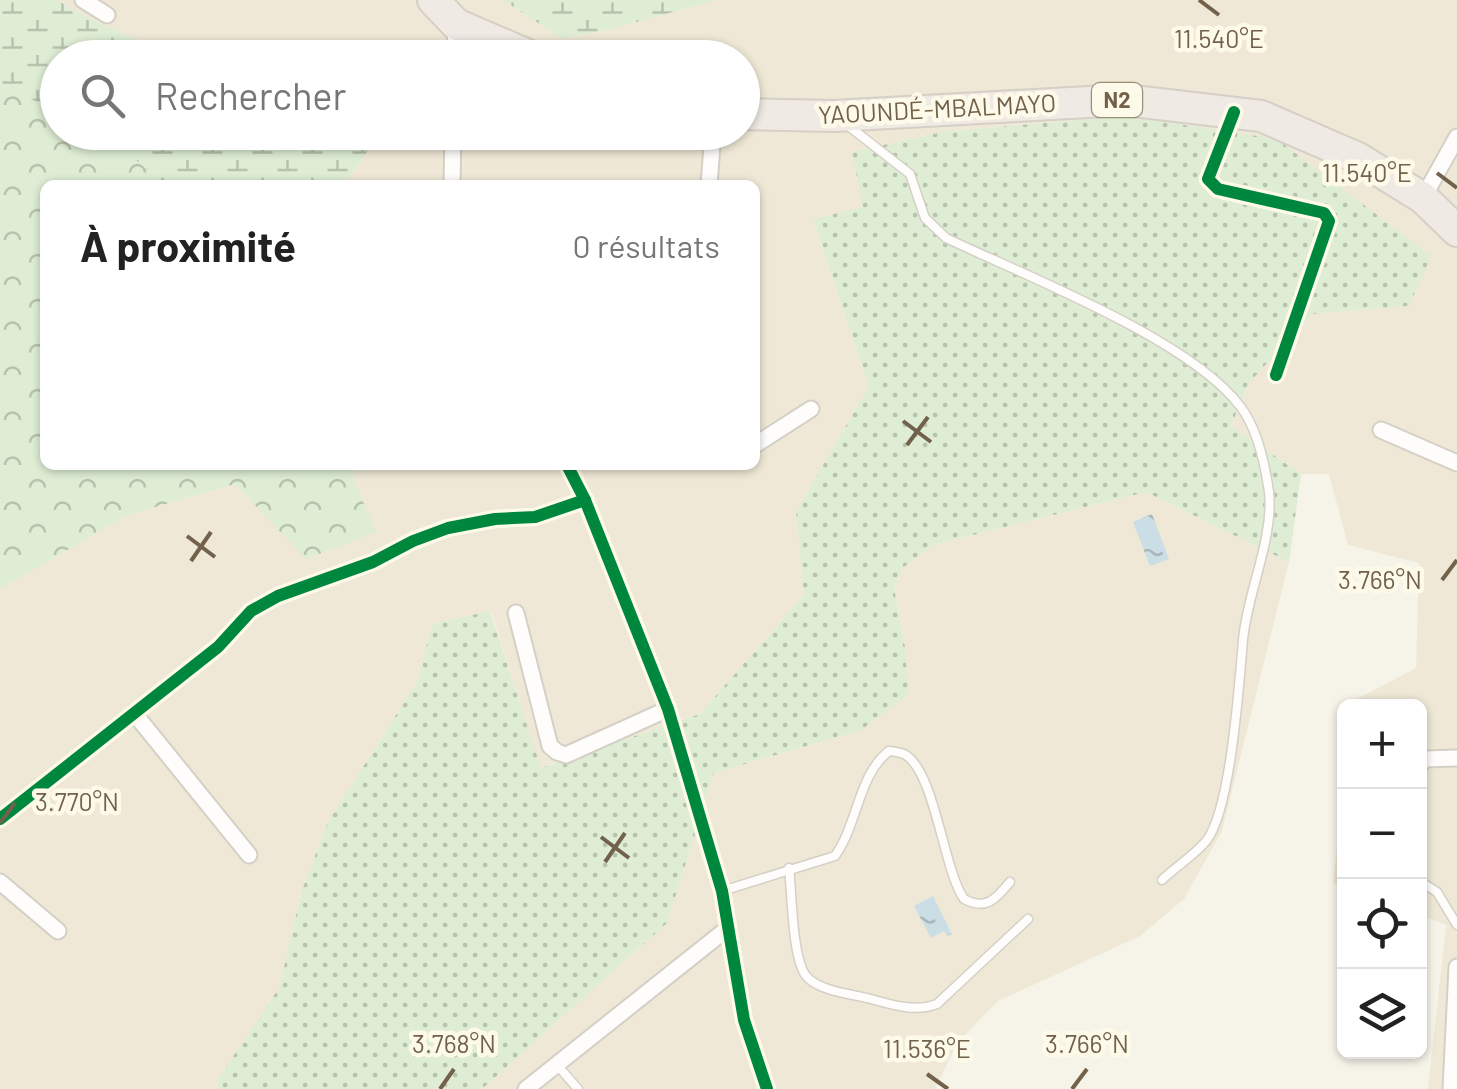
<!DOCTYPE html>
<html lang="fr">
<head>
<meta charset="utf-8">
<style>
  :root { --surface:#fff; --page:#f6f6f6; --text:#222; --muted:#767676; --line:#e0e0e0 }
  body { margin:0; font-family:Barlow,sans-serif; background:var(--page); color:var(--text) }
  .controls { position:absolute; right:30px; bottom:30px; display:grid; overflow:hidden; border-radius:15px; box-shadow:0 2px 8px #0004 }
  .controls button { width:90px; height:90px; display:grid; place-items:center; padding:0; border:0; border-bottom:2px solid var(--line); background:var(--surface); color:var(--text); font:50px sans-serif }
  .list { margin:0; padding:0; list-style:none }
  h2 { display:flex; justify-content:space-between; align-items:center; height:130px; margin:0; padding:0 40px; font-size:42px }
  h2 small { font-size:32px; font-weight:400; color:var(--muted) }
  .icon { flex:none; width:55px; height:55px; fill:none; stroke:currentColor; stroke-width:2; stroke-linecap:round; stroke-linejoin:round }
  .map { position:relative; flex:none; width:1457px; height:1089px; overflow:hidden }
  .search { position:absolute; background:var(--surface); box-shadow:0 2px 8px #0004; left:40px; top:40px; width:720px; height:110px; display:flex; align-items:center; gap:25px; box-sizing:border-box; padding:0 35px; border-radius:55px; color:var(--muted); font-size:38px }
  .panel { position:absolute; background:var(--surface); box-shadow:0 2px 8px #0004; left:40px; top:180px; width:720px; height:290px; border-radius:15px }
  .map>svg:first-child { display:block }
  .residential { fill:#efe8d6 }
  .grass { fill:url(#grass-dots) }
  .forest { fill:url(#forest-crowns) }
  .wetland { fill:url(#wetland-marsh) }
  .water { fill:url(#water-ripples) }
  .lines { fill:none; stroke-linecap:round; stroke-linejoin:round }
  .lane-casing { stroke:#d4d0c6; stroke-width:11 }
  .street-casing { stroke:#d4d0c6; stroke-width:19 }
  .highway-casing { stroke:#d5cfc5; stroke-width:34 }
  .lane { stroke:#fefdfc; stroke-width:8 }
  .street { stroke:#fefdfc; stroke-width:15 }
  .highway { stroke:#f0eae4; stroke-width:30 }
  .cycleway-casing { stroke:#fefae9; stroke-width:19 }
  .cycleway { stroke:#00873e; stroke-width:12 }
  .ticks { fill:none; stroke:#72614b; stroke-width:4 }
  .labels { text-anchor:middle; stroke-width:9; stroke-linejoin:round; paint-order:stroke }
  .shield { fill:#fefae9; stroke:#9c8f7a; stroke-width:2.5 }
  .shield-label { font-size:22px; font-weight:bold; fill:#72614b }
  .street-label { font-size:25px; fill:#72614b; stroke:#fefae9 }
  .ticks-label { font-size:25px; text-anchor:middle; fill:#72614b; stroke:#fefae9; stroke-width:9; stroke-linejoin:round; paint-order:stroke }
</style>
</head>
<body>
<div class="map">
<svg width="1457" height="1089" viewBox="0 0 1457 1089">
  <defs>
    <pattern id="grass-dots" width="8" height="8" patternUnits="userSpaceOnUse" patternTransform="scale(2.5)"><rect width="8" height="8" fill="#deedd4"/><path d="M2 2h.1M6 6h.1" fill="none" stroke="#b8c3ae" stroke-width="1.8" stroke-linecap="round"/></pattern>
    <pattern id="forest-crowns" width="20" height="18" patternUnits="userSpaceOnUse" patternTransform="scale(2.5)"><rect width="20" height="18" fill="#deedd4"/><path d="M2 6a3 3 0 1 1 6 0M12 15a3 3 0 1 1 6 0" fill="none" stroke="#b8c3ae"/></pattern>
    <pattern id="wetland-marsh" width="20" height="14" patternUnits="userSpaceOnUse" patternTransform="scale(2.5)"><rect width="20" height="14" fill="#deedd4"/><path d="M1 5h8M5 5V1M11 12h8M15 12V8" fill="none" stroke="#b8c3ae"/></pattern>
    <pattern id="water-ripples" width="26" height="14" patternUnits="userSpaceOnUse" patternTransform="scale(2.5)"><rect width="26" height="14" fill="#cbdee5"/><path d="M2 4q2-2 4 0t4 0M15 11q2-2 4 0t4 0" fill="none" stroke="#a9b7bc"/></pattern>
  </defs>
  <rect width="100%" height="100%" fill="#f6f4e9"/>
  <g class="residential">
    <path d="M58,0H503L561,38L603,31L717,0H1457V1089H1428L1446,925L1420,915V706H1355V700L1416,668L1419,563L1348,545L1329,474H1301L1231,426L1248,384L1312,314L1409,306L1124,116L942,132L853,153L864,207L813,219L869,386L796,512L804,595L700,714L540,768L491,611L432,624L417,682L328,822L302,890L279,988L218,1079V1089H0V589L128,515L236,484L352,478L359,465H755V185H344L379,135L377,133L742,132V58L220,57L140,41L72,10Z"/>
    <path d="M1146,492L1289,562L1222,831L1184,899L1140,936L998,1001L957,1043L935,1089H482L667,923L714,773L861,730L905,647L894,588L901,569L933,545Z"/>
    <path d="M1344,788V888L1333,883Z"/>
  </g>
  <path class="grass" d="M1124,116L1277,139L1431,256L1409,306L1312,314L1248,384L1231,426L1301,474L1289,562L1146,492L933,545L901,569L894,588L905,647L908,695L861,730L714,773L667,923L482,1089H218V1079L279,988L302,890L328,822L417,682L432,624L490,611L541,768L700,714L804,595L796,512L869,386L813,219L863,207L852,152L942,132Z"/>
  <path class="forest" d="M0,82L57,113L58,132C116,133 123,147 164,185H45V465H359L352,478L377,532L306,559L235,484L128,515L0,589Z"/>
  <g class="wetland">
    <path d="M0,0H58L72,10L140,41L220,57L58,58L57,113L0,82Z"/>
    <path d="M503,0H717L603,31L561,38Z"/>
    <path d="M377,132L379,135L344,185H164L122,147L95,133Z"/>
  </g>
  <g class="water">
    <path d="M1152,514L1169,559L1150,566L1133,522Z"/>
    <path d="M933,896L952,934L947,936L944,931L931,938L914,906Z"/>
  </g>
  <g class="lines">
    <defs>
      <g id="lane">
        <path d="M846,124L910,174L925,218L946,238C1026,276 1189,339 1240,406C1258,429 1265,464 1269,492C1274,539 1247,593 1243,640C1239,685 1231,807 1207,840C1194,856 1176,866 1162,880"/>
        <path d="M789,868C792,892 792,961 807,977C820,991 850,994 867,998C890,1004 914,1013 937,1004L1028,919"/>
        <path d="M1420,887L1426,885L1437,892L1457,925"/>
        <path d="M722,891L835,856C858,824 858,775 889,751C891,751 903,753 904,754C935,770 943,869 964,899C986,911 996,899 1010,882"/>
        <path d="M557,1065L578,1089"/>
      </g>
      <g id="street">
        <path d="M83,0L107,15"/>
        <path d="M455,58L456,24"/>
        <path d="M1234,112L1208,179L1218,189L1324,213L1329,221L1276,375"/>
        <path d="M452,185L453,132"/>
        <path d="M709,185L713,132"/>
        <path d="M1423,198L1457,137"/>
        <path d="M1381,430L1457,463"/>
        <path d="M755,445L811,409"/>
        <path d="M567,465L585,500L668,709L722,891L744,1020L767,1089"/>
        <path d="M516,613L550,746L557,752L566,755L668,709"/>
        <path d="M134,713L249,855"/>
        <path d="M1420,765L1424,759L1457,758"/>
        <path d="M0,819L218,647L251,611L278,596L373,562L413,541L448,528L495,519L535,517L585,500"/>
        <path d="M0,882L58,931"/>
        <path d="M526,1089L728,928"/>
        <path d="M1451,1089L1457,967"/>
      </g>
      <g id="highway">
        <path d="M433,0L456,24L535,58"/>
        <path d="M742,114L834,116L1125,100L1261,116L1358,158L1423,198L1457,231"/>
      </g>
    </defs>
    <use href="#lane" class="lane-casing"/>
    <use href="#street" class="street-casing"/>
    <use href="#highway" class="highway-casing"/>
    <use href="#lane" class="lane"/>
    <use href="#street" class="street"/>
    <use href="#highway" class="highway"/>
    <defs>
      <g id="cycleway">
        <path d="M1234,112L1208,179L1218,189L1324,213L1329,221L1276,375"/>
        <path d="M567,465L585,500L668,709L722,891L744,1020L767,1089"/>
        <path d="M0,819L218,647L251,611L278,596L373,562L413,541L448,528L495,519L535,517L585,500"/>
      </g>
    </defs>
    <use href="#cycleway" class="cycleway-casing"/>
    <use href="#cycleway" class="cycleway"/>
  </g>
  <path class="ticks" d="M1199,0L1219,15M1437,173L1457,188M903,421L931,442M907,445L928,417M187,536L215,557M191,561L211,532M1442,580L1457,560M0,823L15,803M601,837L629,858M605,862L625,833M927,1074L948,1089M440,1089L454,1069M1072,1089L1087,1069"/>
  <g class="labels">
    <rect class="shield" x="1092" y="83" width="50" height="34" rx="8"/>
    <g class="shield-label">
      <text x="1117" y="108">N2</text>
    </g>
    <g class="street-label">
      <text transform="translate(937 109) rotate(-3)" y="9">YAOUNDÉ-MBALMAYO</text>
    </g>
  </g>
  <g class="ticks-label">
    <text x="1219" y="48">11.540°E</text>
    <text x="1367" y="182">11.540°E</text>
    <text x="1380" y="589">3.766°N</text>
    <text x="77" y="811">3.770°N</text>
    <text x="454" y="1053">3.768°N</text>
    <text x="1087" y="1053">3.766°N</text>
    <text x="927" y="1058">11.536°E</text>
  </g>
</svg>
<div class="controls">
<button>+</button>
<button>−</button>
<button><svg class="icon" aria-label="locate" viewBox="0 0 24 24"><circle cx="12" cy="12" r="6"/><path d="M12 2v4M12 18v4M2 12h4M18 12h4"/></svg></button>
<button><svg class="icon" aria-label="layers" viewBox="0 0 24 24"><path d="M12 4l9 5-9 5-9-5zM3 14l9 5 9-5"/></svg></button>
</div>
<div class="search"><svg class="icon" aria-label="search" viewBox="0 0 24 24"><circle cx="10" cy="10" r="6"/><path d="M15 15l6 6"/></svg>Rechercher</div>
<section class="panel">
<h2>À proximité<small>0 résultats</small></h2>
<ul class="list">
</ul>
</section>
</div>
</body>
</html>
